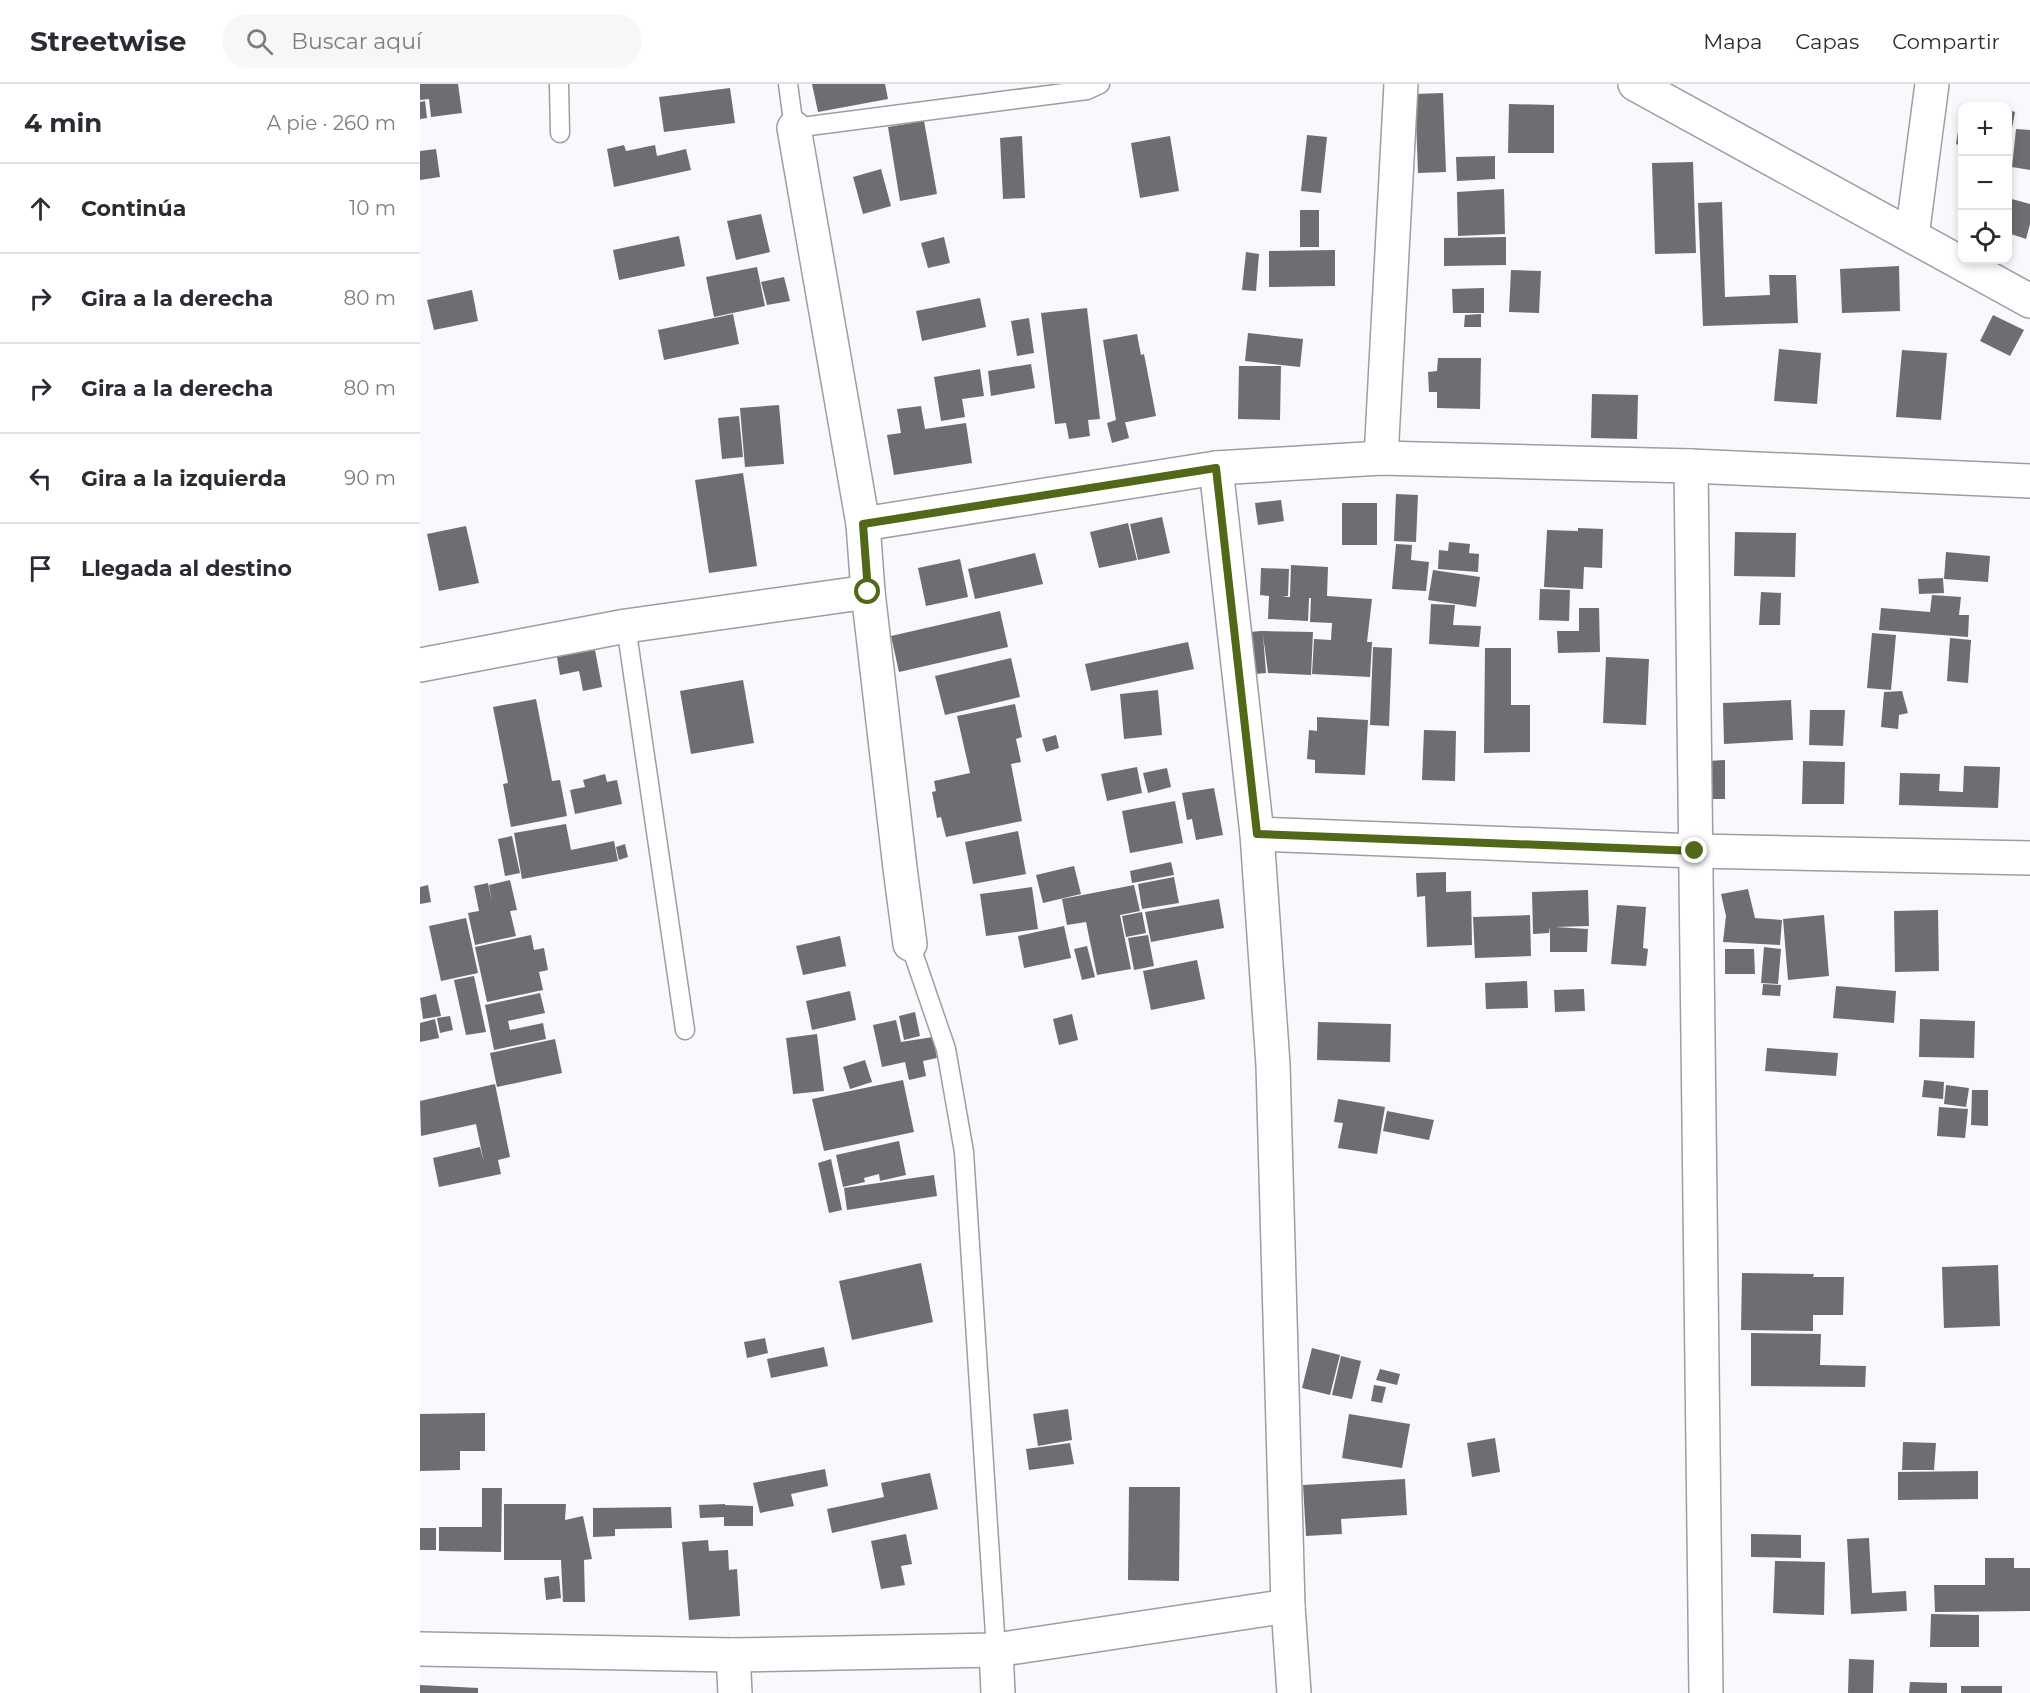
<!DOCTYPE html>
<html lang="es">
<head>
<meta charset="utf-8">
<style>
  :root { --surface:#fff; --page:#f7f7f7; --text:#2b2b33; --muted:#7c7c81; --line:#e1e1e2 }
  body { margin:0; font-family:Montserrat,sans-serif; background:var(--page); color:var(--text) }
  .controls { position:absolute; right:18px; top:18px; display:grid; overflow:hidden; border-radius:12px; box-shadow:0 3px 9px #0003 }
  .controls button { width:54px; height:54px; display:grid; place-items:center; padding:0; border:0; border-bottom:2px solid var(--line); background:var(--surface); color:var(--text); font:30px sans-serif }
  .stop { position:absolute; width:18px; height:18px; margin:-14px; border:4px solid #506817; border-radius:50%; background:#fff }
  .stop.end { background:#506817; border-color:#fff; box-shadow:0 2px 6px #0008 }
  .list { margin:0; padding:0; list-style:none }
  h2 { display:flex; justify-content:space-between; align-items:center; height:78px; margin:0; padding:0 24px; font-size:26px }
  h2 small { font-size:20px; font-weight:400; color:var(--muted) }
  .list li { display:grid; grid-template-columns:39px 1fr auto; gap:18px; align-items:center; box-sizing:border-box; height:90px; padding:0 24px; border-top:2px solid var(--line) }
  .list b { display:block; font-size:22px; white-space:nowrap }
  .list em { font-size:20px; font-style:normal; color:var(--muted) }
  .icon { flex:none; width:33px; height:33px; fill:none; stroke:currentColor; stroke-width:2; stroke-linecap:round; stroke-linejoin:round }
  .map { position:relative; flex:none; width:1610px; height:1609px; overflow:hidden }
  header { display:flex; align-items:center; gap:36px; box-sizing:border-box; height:84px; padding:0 30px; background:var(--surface); border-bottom:2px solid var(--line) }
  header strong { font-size:28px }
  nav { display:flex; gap:33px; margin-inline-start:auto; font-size:21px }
  .search { width:420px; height:54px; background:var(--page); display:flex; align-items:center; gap:15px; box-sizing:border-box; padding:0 21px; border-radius:33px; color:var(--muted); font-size:22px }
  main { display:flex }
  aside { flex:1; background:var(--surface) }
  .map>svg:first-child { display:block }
  .building { fill:#6f6c72 }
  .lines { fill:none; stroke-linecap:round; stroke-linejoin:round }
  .service-casing { stroke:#9f9ca2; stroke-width:21 }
  .minor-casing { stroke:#9f9ca2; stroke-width:36 }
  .tertiary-casing { stroke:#9f9ca2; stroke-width:36 }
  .service { stroke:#fff; stroke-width:18 }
  .minor { stroke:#fff; stroke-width:33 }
  .tertiary { stroke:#fff; stroke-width:33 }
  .route { stroke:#506817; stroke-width:8 }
</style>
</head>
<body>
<header>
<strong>Streetwise</strong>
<div class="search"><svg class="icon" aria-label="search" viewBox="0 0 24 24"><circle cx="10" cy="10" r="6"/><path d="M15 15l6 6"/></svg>Buscar aquí</div>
<nav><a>Mapa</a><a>Capas</a><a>Compartir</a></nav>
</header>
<main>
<aside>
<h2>4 min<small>A pie · 260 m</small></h2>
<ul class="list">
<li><svg class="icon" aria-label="ahead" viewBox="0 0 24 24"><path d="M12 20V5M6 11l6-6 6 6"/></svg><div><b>Continúa</b></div><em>10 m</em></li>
<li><svg class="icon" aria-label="right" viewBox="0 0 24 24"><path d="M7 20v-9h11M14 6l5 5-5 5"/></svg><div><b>Gira a la derecha</b></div><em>80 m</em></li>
<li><svg class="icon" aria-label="right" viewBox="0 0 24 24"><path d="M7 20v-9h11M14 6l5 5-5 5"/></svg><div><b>Gira a la derecha</b></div><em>80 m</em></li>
<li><svg class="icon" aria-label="left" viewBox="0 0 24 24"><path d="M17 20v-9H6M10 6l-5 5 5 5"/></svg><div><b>Gira a la izquierda</b></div><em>90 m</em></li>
<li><svg class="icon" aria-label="arrive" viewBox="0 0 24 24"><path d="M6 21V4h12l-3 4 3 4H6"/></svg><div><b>Llegada al destino</b></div></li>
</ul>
</aside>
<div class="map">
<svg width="1610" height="1609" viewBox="0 0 1610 1609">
  <rect width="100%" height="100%" fill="#faf7fd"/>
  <g class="building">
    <path d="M0,0H38L42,29L11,33L9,15L0,16Z"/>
    <path d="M392,0H465L468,15L398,28Z"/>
    <path d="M310,4L315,39L244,48L239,13Z"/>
    <path d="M1023,9L1026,88L998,89L995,10Z"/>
    <path d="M5,17L7,34L0,35V18Z"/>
    <path d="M1089,20L1134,21V69H1088Z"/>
    <path d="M1588,26L1595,28L1589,61H1588Z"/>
    <path d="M1541,29H1542V62L1536,60Z"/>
    <path d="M504,37L517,110L480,117L468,43Z"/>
    <path d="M1596,45L1610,46V86L1592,83Z"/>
    <path d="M887,51L907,53L901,109L881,107Z"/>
    <path d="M602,52L605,114L583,115L580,54Z"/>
    <path d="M750,52L759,107L720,114L711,59Z"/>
    <path d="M204,61L206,67L235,61L237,72L266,65L271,86L194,103L187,65Z"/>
    <path d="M16,65L20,93L0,96V67Z"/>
    <path d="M1075,72V95L1037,97L1036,73Z"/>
    <path d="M1273,78L1276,169L1235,170L1232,79Z"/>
    <path d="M461,85L471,122L443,130L433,93Z"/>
    <path d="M1084,105L1085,150L1038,152L1037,108Z"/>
    <path d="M1588,114L1610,120V140L1606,155L1588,149Z"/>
    <path d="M1302,118L1305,213L1350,211L1349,191H1376L1378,239L1283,242L1278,119Z"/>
    <rect x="880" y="126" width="19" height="37"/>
    <path d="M341,130L350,168L316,176L307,137Z"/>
    <path d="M259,152L265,182L199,196L193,166Z"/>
    <path d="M524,153L530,179L508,184L501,159Z"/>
    <path d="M1086,153V181L1024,182V154Z"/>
    <path d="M915,166V202L849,203V167Z"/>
    <path d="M826,168L839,170L836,207L822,206Z"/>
    <path d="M1479,182L1480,227L1422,229L1420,185Z"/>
    <path d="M337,183L345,222L294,233L286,193Z"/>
    <path d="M1091,186L1121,187L1119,229L1089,228Z"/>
    <path d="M364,193L370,217L347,221L341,198Z"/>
    <path d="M1064,204V229H1033L1032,205Z"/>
    <path d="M52,206L58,237L14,246L7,216Z"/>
    <path d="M560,214L566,243L502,257L496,227Z"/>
    <path d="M667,224L680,335L668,336L670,352L649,355L646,339L635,340L621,229Z"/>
    <path d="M313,230L319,260L244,276L238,246Z"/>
    <path d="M1061,230V243H1044L1045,231Z"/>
    <path d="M1573,231L1604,246L1590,272L1560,257Z"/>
    <path d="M609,234L614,269L597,272L591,237Z"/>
    <path d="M828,249L883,255L880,283L825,277Z"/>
    <path d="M717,250L721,271L724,270L736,332L697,340L705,338L709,354L692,359L687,339L696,336L683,256Z"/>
    <path d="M1359,265L1401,269L1397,320L1354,317Z"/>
    <path d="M1482,266L1527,269L1521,336L1476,333Z"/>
    <path d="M1018,274H1061L1060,325L1017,324V308H1009L1008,288L1017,287Z"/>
    <path d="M611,280L615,304L571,312L568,287Z"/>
    <path d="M819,282H861L860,336L818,335Z"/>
    <path d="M560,285L564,312L542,315L545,333L521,337L514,293Z"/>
    <path d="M1172,310L1218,311L1217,355L1171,354Z"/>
    <path d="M359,321L364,380L325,383L320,324Z"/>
    <path d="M501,322L505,345L546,339L552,379L474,391L467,351L481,349L477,325Z"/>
    <path d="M319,332L323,373L302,375L298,334Z"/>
    <path d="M323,389L337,482L289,489L275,396Z"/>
    <path d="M976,410L998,411L996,458L974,457Z"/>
    <path d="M861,416L864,437L838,441L835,419Z"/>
    <rect x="922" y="419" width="35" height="42"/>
    <path d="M742,433L750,469L718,476L710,440Z"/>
    <path d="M708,439L717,476L679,484L670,448Z"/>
    <path d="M46,442L59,499L19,507L7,450Z"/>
    <path d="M1158,444L1183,445L1182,484L1164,483L1163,505L1124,503L1127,446L1158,447Z"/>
    <path d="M1315,448L1376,449L1375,493L1314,492Z"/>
    <path d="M1029,458L1050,460L1049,469L1059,470L1058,488L1018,485L1019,466L1028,467Z"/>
    <path d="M976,460L992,461L991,476L1009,478L1006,507L972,505Z"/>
    <path d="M1526,468L1570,472L1568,498L1524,495Z"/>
    <path d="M615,469L623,500L555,515L548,485Z"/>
    <path d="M540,475L548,513L506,522L498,484Z"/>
    <path d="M871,481L908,483L907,512L952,515L947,558H952L950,593L892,590L894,555L911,556L912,539L890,538L891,514H889L888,537L848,535L849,512L840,511L841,484L869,485L868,512L862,513H870Z"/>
    <path d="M1013,486L1060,493L1056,523L1008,516Z"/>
    <path d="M1523,494L1524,509L1499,510L1498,495Z"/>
    <path d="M1120,505L1150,506L1149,537L1119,536Z"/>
    <path d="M1341,508L1361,509L1360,541H1339Z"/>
    <path d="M1512,511L1541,513L1539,531H1549L1548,553L1459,546L1461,524L1510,528Z"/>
    <path d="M1011,520L1035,521L1033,541L1061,542L1059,563L1009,560Z"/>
    <path d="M1159,524H1179L1180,568L1138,569L1137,547H1159Z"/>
    <path d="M580,527L588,563L479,588L471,552Z"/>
    <path d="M841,547L893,548L891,591L848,589L843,551L846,589L835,590L830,548Z"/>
    <path d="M1452,549L1476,551L1471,606L1447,604Z"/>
    <path d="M1530,554L1551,556L1548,599L1527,597Z"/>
    <path d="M768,558L774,585L671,607L665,580Z"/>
    <path d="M953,563L972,564L969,642L950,641Z"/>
    <path d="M1065,564H1091V621H1110V668L1064,669Z"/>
    <path d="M175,566L182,603L163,607L159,587L140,591L137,573Z"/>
    <path d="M1186,573L1229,575L1226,641L1183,639Z"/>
    <path d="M591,574L600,613L525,631L515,592Z"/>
    <path d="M323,596L334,659L271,670L260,607Z"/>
    <path d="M738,606L742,651L704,655L700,610Z"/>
    <path d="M1482,607L1488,629L1479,631L1478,645L1461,643L1464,608Z"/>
    <path d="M116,615L132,697L140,696L147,732L91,743L83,700L88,699L73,623Z"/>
    <path d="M1371,616L1373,656L1304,660L1303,619Z"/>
    <path d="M595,620L602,653L596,655L601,678L591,680L602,737L526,753L521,733L517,734L512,708L516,707L514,697L550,689L537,632Z"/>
    <path d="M1390,626H1425L1423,662L1389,661Z"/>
    <path d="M897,633L948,636L945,691L895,689V676L887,675L889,646L897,647Z"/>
    <path d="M1004,646L1036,647L1035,697L1002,696Z"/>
    <path d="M636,651L639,664L626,668L622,655Z"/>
    <path d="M1305,676V715H1289L1288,677Z"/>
    <path d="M1383,677L1425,678L1424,720H1382Z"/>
    <path d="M1544,682L1580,683L1578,724L1479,721L1480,689L1520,690L1519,707L1543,708Z"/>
    <path d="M717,683L722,709L687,717L681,690Z"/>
    <path d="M747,684L751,703L728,709L723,689Z"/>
    <path d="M185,690L187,698L197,696L202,720L155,730L150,706L165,703L163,696Z"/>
    <path d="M794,704L803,751L776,756L772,735L767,736L762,709Z"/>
    <path d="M755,717L763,759L710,769L702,727Z"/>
    <path d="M146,740L151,766L194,757L198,777L102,795L94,749Z"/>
    <path d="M598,747L606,790L553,800L545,758Z"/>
    <path d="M92,752L100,789L85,792L78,755Z"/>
    <path d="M205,760L208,773L199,776L196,763Z"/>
    <path d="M751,778L754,791L712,799L710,787Z"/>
    <path d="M654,782L661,810L623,819L616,791Z"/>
    <path d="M1026,788V808L1051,807L1052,861L1007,863L1005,812L997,813L996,789Z"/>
    <path d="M754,793L759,819L722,825L718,800Z"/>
    <path d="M90,796L97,826L90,827L96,852L55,861L48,829L59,827L54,802L68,799L72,818L69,801Z"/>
    <path d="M8,801L11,818L0,820V803Z"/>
    <path d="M714,801L720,827L700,831L711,885L677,891L666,838L647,841L642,815Z"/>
    <path d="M612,803L618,845L566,852L560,810Z"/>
    <path d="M1328,805L1335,834L1362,836L1360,861L1303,858L1306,832L1301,810Z"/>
    <path d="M1168,806L1169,842L1135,843L1168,845L1167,868H1130V843L1129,849L1113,850L1112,808Z"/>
    <path d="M799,815L804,844L731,858L725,828Z"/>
    <path d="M1197,821L1226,823L1223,864L1228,865L1226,882L1191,880Z"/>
    <path d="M1518,826L1519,887L1475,888L1474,827Z"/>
    <path d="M722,828L726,849L706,853L702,832Z"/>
    <path d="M1110,831L1111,872L1055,874L1053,833Z"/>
    <path d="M1404,831L1409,892L1368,896L1363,835Z"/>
    <path d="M46,834L58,889L21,897L9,842Z"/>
    <path d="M644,842L651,874L604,884L598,852Z"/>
    <path d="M111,851L114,866L124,864L128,886L119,888L123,906L67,918L55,863Z"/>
    <path d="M728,851L734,882L714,886L708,854Z"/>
    <path d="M420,852L426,882L383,891L376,862Z"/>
    <path d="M667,862L675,893L662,896L654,865Z"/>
    <path d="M1344,863L1361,865L1358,900L1341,899Z"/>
    <path d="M1305,865H1334L1335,890H1305Z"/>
    <path d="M777,876L785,915L731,926L723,887Z"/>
    <path d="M54,892L66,948L46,951L34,896Z"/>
    <path d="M1107,897L1108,924L1066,925L1065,899Z"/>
    <path d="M1343,900L1361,901L1360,912L1342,911Z"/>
    <path d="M1416,902L1476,907L1474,939L1413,934Z"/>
    <path d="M1164,905L1165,927L1135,928L1134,906Z"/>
    <path d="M430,907L436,936L392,946L386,917Z"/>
    <path d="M120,909L125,929L88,937L90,946L123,939L126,955L74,966L65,921Z"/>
    <path d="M16,910L21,932L3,935L0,914Z"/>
    <path d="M495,928L500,952L484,956L479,932Z"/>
    <path d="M652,930L658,956L639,961L633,935Z"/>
    <path d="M30,932L33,946L20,949L17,934Z"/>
    <path d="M15,935L19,954L0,958V939Z"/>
    <path d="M1500,935L1555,937L1554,974L1499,973Z"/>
    <path d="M476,936L481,958L513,953L517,974L503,977L506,992L489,996L485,978L462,983L453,941Z"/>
    <path d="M898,938L971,940L970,978L897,976Z"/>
    <path d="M397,950L404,1007L373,1010L366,954Z"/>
    <path d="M135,955L142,989L77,1003L70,969Z"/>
    <path d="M1347,964L1418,969L1416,992L1345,987Z"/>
    <path d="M445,976L452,998L430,1005L423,983Z"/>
    <path d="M483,996L494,1048L404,1067L392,1015Z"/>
    <path d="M1504,996L1524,998L1523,1015L1502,1013Z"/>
    <path d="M75,1000L90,1073L78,1076L81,1090L19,1103L13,1074L60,1063L64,1079L56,1040L1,1052L0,1017Z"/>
    <path d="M1526,1001L1549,1004L1546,1023L1524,1020Z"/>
    <path d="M1552,1006H1568V1042L1551,1041Z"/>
    <path d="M918,1015L965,1023L957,1070L918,1064L923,1039L914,1038Z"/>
    <path d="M1519,1023L1548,1025L1545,1054L1517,1052Z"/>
    <path d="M967,1027L1014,1036L1009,1056L963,1047Z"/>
    <path d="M479,1057L486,1091L460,1097L459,1090L444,1094L445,1098L423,1103L416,1071Z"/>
    <path d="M411,1075L422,1126L409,1129L398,1079Z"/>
    <path d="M514,1091L517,1112L427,1126L424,1104Z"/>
    <path d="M501,1179L513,1238L432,1256L419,1197Z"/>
    <path d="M1578,1181L1580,1242L1524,1244L1522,1183Z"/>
    <path d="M1322,1189L1394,1190L1393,1193H1424L1423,1231H1393V1247L1321,1246Z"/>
    <path d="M1331,1249L1401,1250L1400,1281L1446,1282L1445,1303L1331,1302Z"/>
    <path d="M345,1254L348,1269L327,1274L324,1258Z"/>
    <path d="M404,1263L408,1282L351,1294L347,1275Z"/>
    <path d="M892,1264L920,1271L910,1311L882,1304Z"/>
    <path d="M921,1272L941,1277L932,1315L912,1311Z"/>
    <path d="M960,1285L980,1290L977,1301L956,1296Z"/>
    <path d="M954,1301L966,1303L962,1319L951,1317Z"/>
    <path d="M648,1325L652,1356L618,1362L613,1330Z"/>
    <path d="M65,1329V1367H40V1386L0,1387V1330Z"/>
    <path d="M929,1330L990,1340L982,1384L922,1374Z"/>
    <path d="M1075,1354L1080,1388L1052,1393L1047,1359Z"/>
    <path d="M1483,1358L1516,1359L1514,1386H1482Z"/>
    <path d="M650,1359L654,1380L609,1386L606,1365Z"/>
    <path d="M405,1385L408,1402L371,1410L374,1422L340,1429L333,1399Z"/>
    <path d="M1558,1387V1415L1478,1416V1388Z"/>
    <path d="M510,1389L518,1425L412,1449L407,1425L464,1413L461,1399Z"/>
    <path d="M985,1395L987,1431L921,1435L922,1450L886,1452L883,1401Z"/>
    <path d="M709,1403H760L759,1497L708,1496Z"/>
    <path d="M62,1404H82L81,1468L19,1467V1443H62Z"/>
    <path d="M84,1420H146L145,1436L163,1432L172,1475L164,1476L165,1518H143L141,1476H84Z"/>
    <path d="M305,1420V1421L333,1422V1442H304V1433L280,1434L279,1421Z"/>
    <path d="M251,1423L252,1444L195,1445V1452L173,1453V1424Z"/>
    <rect x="0" y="1444" width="16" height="22"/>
    <path d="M486,1450L492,1480L481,1482L485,1501L461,1505L451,1457Z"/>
    <path d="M1331,1450L1381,1451V1474L1331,1473Z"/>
    <path d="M1449,1454L1452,1509L1486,1507L1487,1527L1431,1530L1427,1455Z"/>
    <path d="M288,1456L289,1467L308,1466L309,1486L317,1485L320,1532L269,1536L262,1458Z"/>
    <path d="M1565,1474H1594V1484H1610V1527L1515,1528L1514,1501H1565Z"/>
    <path d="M1355,1477L1405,1478L1404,1531L1353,1529Z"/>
    <path d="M139,1492L141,1514L126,1516L124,1494Z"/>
    <path d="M1511,1530L1559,1531V1563H1510Z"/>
    <path d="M1429,1575L1454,1576L1453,1609H1428Z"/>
    <path d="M1490,1598L1527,1599V1609H1489Z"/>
    <path d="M0,1601L58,1604V1609H0Z"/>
    <rect x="1541" y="1602" width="41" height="7"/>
  </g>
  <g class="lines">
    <defs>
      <g id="service">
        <path d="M139,0L140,49"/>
        <path d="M368,0L374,44L667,6L680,0"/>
        <path d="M206,542L265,946"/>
        <path d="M490,860L526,965L544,1068L576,1566"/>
      </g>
      <g id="minor">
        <path d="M374,44L443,440L448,508L480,784L490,860"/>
        <path d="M1492,152L1512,0"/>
        <path d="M961,374L981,0"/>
        <path d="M1271,382L1286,1609"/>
        <path d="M796,384L837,750L853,981L868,1522L874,1609"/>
        <path d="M443,440L796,384L961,374L1271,382L1610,397"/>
        <path d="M0,581L206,542L448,508"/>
        <path d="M837,750L1275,767L1610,774"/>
        <path d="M0,1565L313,1571L576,1566L868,1522"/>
        <path d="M576,1566L578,1609"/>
        <path d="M313,1571L315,1609"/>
      </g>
      <path id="tertiary" d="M1215,0L1610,217"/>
    </defs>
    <use href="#service" class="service-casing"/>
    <use href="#minor" class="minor-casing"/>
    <use href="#tertiary" class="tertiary-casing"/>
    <use href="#service" class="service"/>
    <use href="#minor" class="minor"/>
    <use href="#tertiary" class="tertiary"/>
  </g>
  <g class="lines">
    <path class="route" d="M448,508L443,440L796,384L837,750L1275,767"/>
  </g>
</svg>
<div class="controls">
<button>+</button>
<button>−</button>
<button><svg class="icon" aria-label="locate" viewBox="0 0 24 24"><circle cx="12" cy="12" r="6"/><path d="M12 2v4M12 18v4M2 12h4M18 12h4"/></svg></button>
</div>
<div class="stop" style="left:448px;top:508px"></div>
<div class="stop end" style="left:1275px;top:767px"></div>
</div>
</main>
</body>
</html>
